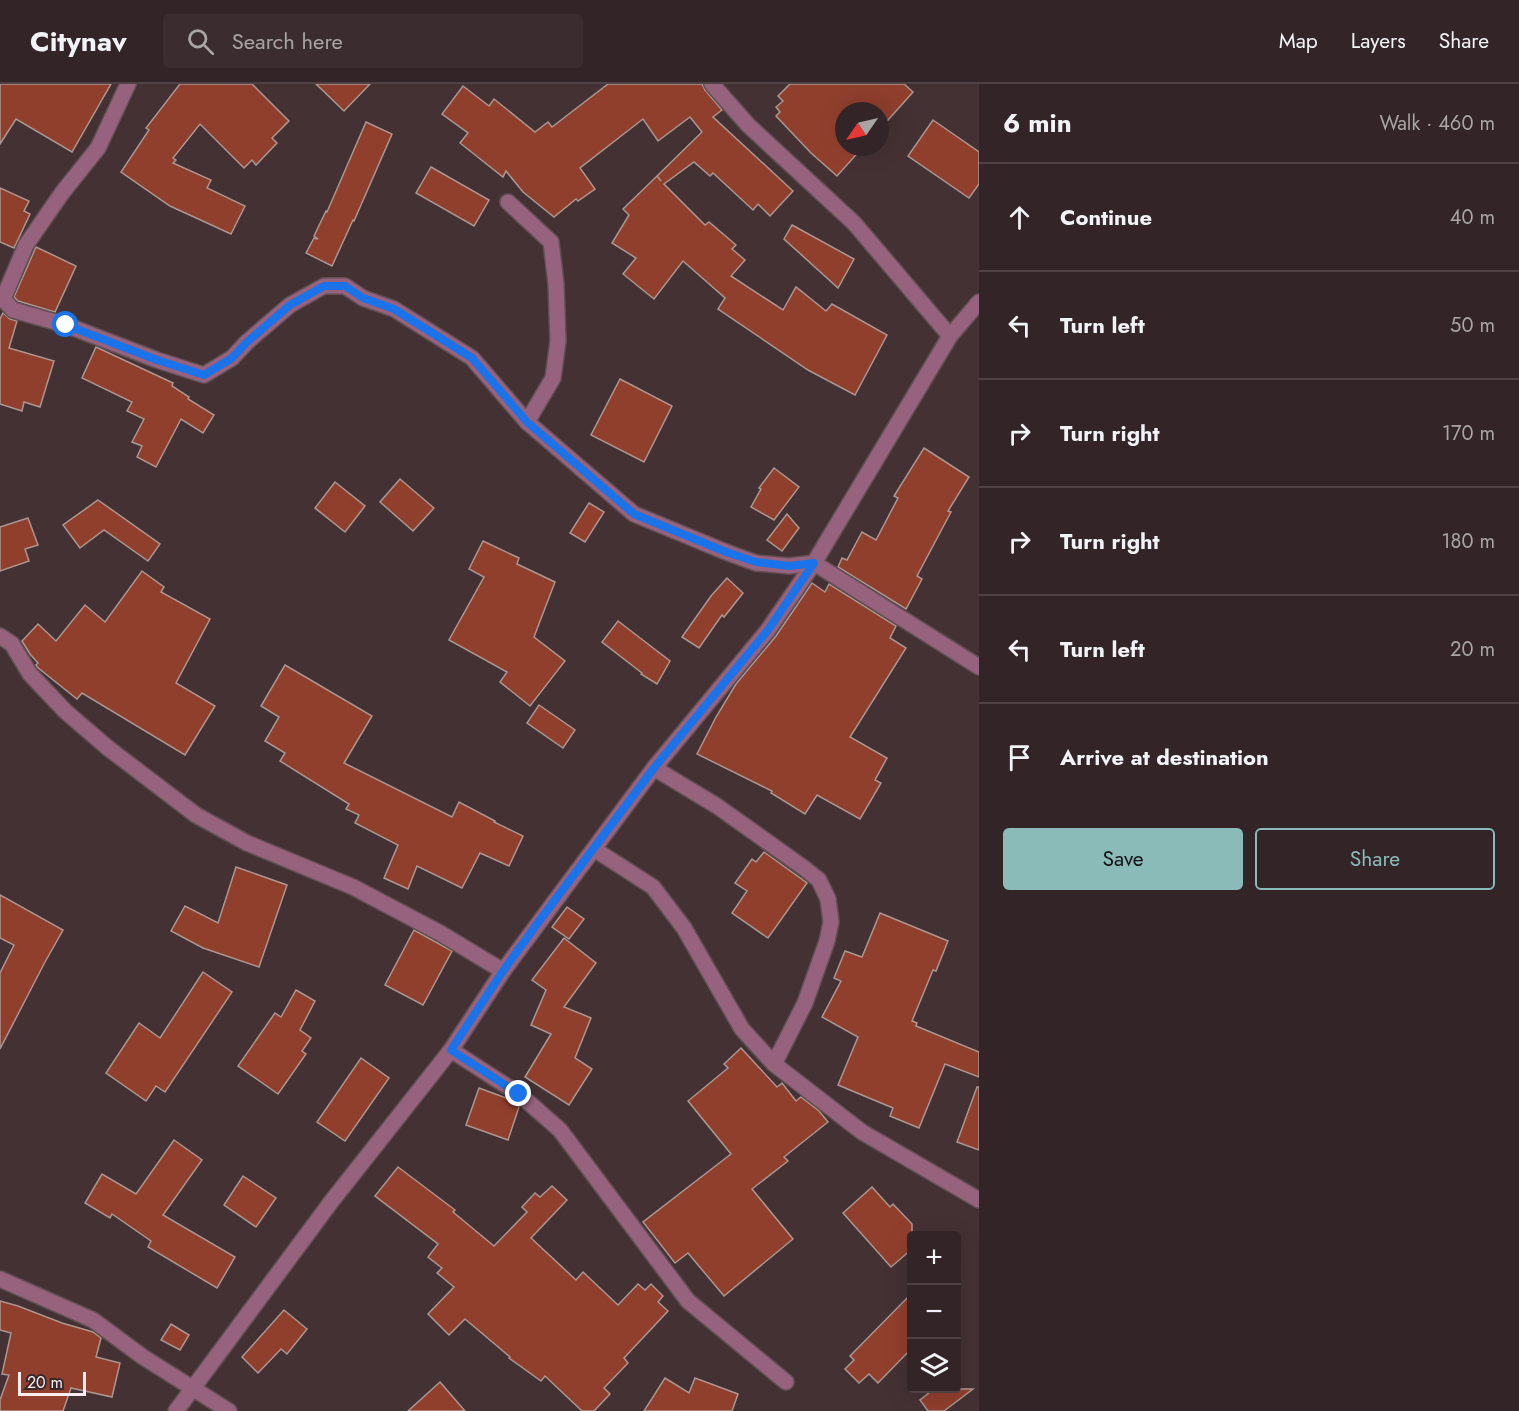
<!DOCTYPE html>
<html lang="en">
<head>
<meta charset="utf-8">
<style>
  :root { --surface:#332527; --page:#3b2d2f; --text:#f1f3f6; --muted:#a9a5a7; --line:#4e4244; --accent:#8bbbb9 }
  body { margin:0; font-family:Jost,sans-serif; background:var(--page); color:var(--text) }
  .controls { position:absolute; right:18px; bottom:18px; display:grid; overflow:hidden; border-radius:6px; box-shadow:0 6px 24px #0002 }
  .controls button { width:54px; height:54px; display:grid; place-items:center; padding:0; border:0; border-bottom:2px solid var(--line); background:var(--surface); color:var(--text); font:30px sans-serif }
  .compass { position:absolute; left:835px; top:18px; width:54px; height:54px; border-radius:50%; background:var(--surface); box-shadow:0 6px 24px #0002; rotate:236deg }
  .scale { position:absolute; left:18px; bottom:15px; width:68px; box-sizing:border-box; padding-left:6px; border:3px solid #faedee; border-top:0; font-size:16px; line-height:21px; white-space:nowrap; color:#faedee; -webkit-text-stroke:4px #39272a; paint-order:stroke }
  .stop { position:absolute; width:18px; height:18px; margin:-14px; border:4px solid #1a73e8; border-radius:50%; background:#fff }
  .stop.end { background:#1a73e8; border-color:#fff; box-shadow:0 2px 6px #0008 }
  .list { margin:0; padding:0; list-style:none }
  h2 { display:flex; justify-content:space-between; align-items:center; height:78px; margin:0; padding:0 24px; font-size:26px }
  h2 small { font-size:20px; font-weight:400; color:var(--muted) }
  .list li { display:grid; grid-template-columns:39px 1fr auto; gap:18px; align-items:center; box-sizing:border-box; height:108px; padding:0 24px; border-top:2px solid var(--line) }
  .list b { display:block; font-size:22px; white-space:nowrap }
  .list em { font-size:20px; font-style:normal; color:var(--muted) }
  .actions { display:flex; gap:12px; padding:18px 24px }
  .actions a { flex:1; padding:14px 0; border:2px solid var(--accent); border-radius:6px; text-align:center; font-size:21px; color:var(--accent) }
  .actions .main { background:var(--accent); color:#111 }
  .icon { flex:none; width:33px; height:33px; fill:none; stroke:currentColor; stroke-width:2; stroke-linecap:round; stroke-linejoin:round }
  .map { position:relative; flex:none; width:979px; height:1327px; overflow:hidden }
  header { display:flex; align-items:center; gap:36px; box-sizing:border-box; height:84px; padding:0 30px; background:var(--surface); border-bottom:2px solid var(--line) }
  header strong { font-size:28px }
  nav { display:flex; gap:33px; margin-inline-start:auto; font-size:21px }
  .search { width:420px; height:54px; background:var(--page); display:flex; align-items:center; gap:15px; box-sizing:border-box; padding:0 21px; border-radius:6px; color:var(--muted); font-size:22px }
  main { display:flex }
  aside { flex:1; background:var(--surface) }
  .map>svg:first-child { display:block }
  .building { fill:#913f2d; stroke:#ac9691; stroke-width:1.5 }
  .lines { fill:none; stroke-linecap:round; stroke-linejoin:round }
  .minor-casing { stroke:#614f52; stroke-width:18 }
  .minor { stroke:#97627e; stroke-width:15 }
  .route { stroke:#1a73e8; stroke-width:8 }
</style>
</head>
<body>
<header>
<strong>Citynav</strong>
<div class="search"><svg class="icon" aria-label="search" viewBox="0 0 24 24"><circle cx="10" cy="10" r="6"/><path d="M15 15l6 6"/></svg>Search here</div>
<nav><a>Map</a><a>Layers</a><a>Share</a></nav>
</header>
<main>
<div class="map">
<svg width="979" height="1327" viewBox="0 0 979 1327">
  <rect width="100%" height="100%" fill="#443134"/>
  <g class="building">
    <path d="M0,0H111L72,68L16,35L0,60Z"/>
    <path d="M180,0H252L289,37L272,54L277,59L256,81L252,76L244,84L200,40L173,74L176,76L173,79L211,96L207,104L245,122L231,150L170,122L121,88L149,46L146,44Z"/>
    <path d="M316,0H370L344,27Z"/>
    <path d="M608,0H702L705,6L722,26L713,33L793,107L770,132L758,120L753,126L713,89L710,92L694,78L664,100L705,141L709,138L736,161L732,165L745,176L731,192L783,226L796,203L826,227L832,220L887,251L855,311L808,286L718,225L725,214L683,177L654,215L623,190L636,174L612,159L629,131L623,125L657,92L661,97L657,92L702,48L690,33L658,57L643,35L580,84L595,105L578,117L576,115L554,133L523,108L506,87L503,93L460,59L468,49L442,30L463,2L489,22L494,15L535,48L548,38L552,43Z"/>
    <path d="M790,0H904L913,8L880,45V27H844V63H863L837,92L811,69L776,32L780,28L776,23L783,17L778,12Z"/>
    <path d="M933,36L979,68V100L969,114L908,72Z"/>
    <path d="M366,38L392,50L354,137L353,136L332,182L306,169L314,154L318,155L314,152L326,127L327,128Z"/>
    <path d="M431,83L489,116L474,142L416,109Z"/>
    <path d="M0,104L29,117L24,127L30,130L14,164L0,158Z"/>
    <path d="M792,141L854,175L838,204L784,155Z"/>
    <path d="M36,163L76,182L55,228L18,217L14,213Z"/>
    <path d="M3,229L10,235L17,237L9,264L54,277L40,323L24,318L22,327L0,320V235Z"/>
    <path d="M96,263L173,299L172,302L189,313L188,315L214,331L203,349L181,335L156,383L137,373L142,362L132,358L144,335L127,327L132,318L82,294Z"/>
    <path d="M620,295L672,322L644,378L591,351Z"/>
    <path d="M924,364L969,393L948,427L951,428L917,492L922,495L906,525L838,483L842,474L847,476L862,448L876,456L898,414L894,412Z"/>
    <path d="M774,384L799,403L774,436L751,423L761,405L759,404Z"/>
    <path d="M400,395L434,424L413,447L380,418Z"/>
    <path d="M335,398L365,422L345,448L315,424Z"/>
    <path d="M98,416L160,460L148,477L104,446L80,464L63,441Z"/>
    <path d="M589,419L604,428L585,458L570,449Z"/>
    <path d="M787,430L799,444L782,467L767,456Z"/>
    <path d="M28,434L38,461L25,465L29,477L0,487V443Z"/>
    <path d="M483,457L519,474L517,480L555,498L534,553L565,577L530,622L500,598L507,588L449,556L484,493L469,485Z"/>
    <path d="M142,487L164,503L161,508L210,535L176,599L215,622L185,671L82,609L77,615L37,583L36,581L38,579L30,570L22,557L38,540L56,557L85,521L105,538Z"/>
    <path d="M727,494L743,509L724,533L722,531L699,564L682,553L711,512Z"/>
    <path d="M812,499L825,508L829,500L896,542L890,554L906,564L850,653L887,674L875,696L881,699L860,735L817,711L805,730L771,709L772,707L697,670L716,633L736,600L776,552Z"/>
    <path d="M618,537L670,577L657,600L641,590L642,589L602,558Z"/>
    <path d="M285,581L372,632L344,679L452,733L459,718L495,737L494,738L523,752L509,782L480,769L462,804L417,782L408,805L384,794L398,761L355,739L359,731L346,725L349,720L280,677L285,669L265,657L279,633L261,622Z"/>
    <path d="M539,621L575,646L563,664L527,639Z"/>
    <path d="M764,768L807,799L768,854L732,829L747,807L735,799L752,775L756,778Z"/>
    <path d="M236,783L287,801L259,883L203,864L171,847L185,822L218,839Z"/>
    <path d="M0,811L63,846L45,878L0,965V889L14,861L0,854Z"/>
    <path d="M567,823L584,835L569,855L552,843Z"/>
    <path d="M880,829L948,857L936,887L933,886L912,937L917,939L916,942L979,968V993L945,980L919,1044L890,1032L893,1024L838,1001L858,953L822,933L841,897L834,894L845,867L862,873Z"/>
    <path d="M414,846L452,867L423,921L385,901Z"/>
    <path d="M564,854L596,879L564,923L591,934L575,974L592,985L569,1021L525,993L551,950L531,941L546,906L532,896Z"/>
    <path d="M203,888L232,908L165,1008L156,1002L146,1017L106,989L139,939L160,954Z"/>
    <path d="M296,906L315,917L300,946L311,954L302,967L306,970L278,1010L238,982L275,929L281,933Z"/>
    <path d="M741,964L777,1003L782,999L796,1017L801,1013L819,1027L828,1038L784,1073L788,1077L752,1105L793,1155L724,1212L688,1169L675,1179L643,1138L731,1070L688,1017L728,984L724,980Z"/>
    <path d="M361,974L389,994L345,1057L317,1038Z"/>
    <path d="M977,1003H979V1066L957,1058Z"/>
    <path d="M479,1004L509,1015L519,1023L508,1056L466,1041Z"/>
    <path d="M174,1056L202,1076L163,1131L235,1173L217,1204L148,1163L151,1157L112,1130L110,1134L85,1119L102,1090L136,1110Z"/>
    <path d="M398,1083L455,1126L453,1128L494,1162L527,1128L522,1123L535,1109L540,1113L552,1102L567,1116L531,1154L576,1196L583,1188L618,1221L638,1200L645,1206L651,1200L663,1212L658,1218L668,1227L624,1274L628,1279L604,1304L610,1310L594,1327H582L545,1292L541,1297L509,1274L510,1273L465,1235L449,1251L428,1230L454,1203L437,1189L442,1184L428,1173L438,1160L375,1112Z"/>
    <path d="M243,1092L276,1114L256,1143L224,1121Z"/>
    <path d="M872,1103L890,1123L893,1120L912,1140V1165L891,1183L843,1129Z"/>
    <path d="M912,1209V1264L878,1299L869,1290L859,1299L845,1285L854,1276L850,1272Z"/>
    <path d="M0,1217L18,1222L62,1239L93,1248L101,1254L96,1273L120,1279L112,1313L71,1304L63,1327H0V1316L9,1291L2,1290L11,1249L0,1246Z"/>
    <path d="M284,1226L307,1245L287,1270L281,1265L258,1289L242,1273Z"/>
    <path d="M171,1240L189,1251L180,1266L161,1256Z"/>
    <path d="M665,1294L689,1309L695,1294L738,1310L732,1327H644Z"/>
    <path d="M440,1298L465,1327H408Z"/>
    <path d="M934,1305H973L944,1327H928L920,1316Z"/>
  </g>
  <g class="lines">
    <defs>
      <g id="minor">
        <path d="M128,0L98,64L62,109L26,161L3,215L13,226L66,241L157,276L204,291L232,274L247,258L290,221L324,202H345L363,214L394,225L472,274L527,338L634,430L726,468L756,479L789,482L814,479L979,583"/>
        <path d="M712,0L748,41L854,139L950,252"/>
        <path d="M508,118L551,158L556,200L558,257L553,294L527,338"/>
        <path d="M0,552L12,560L30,590L65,627L108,664L196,731L247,759L353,803L440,849L503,887"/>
        <path d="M654,684L717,722L804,784L819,796L828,815L831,838L827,857L805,919L774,980L862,1048L979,1116"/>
        <path d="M594,765L653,803L684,844L742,945L774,980"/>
        <path d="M451,966L519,1010L560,1046L688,1217L786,1298"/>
        <path d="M0,1195L93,1236L143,1273L229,1327"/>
        <path d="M176,1327L331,1118L451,966L503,887L654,684L768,546L814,479L950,252L979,218"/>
      </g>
    </defs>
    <use href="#minor" class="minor-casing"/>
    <use href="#minor" class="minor"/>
  </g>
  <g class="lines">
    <path class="route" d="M66,241L157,276L204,291L232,274L247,258L290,221L324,202H345L363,214L394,225L472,274L527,338L634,430L726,468L756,478L789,482L814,479L768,546L654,684L537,840L503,887L451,966L519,1010"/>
  </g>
</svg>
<div class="controls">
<button>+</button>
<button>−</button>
<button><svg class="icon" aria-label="layers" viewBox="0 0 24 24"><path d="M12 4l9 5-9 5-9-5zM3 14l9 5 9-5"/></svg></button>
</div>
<svg class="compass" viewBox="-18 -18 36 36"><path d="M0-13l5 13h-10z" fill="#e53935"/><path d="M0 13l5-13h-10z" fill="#a9a5a7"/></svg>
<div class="scale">20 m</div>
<div class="stop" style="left:66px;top:241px"></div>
<div class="stop end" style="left:519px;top:1010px"></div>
</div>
<aside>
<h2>6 min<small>Walk · 460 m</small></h2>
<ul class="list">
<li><svg class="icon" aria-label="ahead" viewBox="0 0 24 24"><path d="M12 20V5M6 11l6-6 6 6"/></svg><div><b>Continue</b></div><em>40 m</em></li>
<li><svg class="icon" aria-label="left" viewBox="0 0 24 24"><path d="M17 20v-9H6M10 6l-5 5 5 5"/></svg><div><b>Turn left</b></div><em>50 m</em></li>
<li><svg class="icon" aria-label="right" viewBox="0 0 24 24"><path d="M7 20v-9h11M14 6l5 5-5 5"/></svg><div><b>Turn right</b></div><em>170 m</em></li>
<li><svg class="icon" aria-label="right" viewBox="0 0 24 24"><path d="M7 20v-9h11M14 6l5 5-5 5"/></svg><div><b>Turn right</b></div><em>180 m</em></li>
<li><svg class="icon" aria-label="left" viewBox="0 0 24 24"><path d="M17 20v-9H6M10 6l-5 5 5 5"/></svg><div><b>Turn left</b></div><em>20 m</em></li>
<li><svg class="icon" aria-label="arrive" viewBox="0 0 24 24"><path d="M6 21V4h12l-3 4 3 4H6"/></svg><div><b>Arrive at destination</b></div></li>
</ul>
<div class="actions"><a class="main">Save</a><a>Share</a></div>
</aside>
</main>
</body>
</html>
